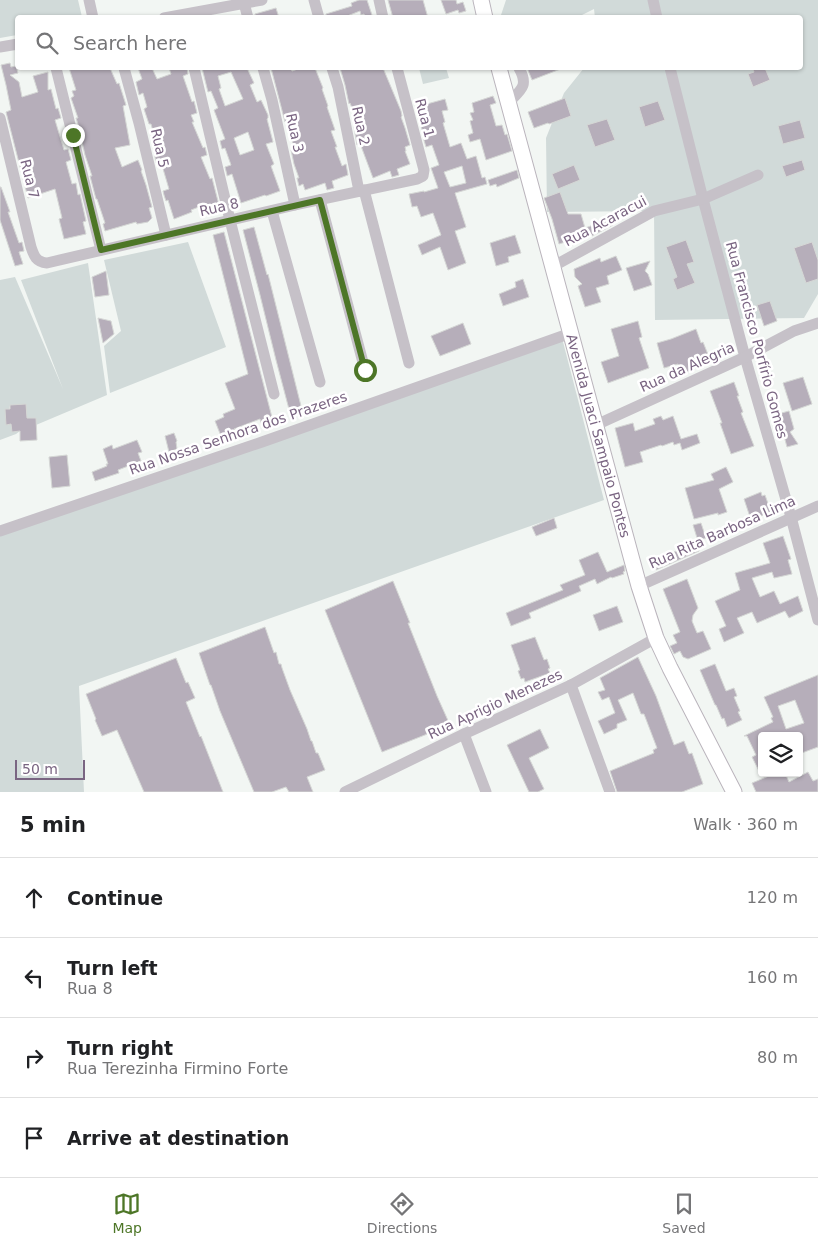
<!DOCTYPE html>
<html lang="en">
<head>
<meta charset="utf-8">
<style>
  :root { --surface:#fff; --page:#f6f6f6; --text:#202124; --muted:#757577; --line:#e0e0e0; --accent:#4d7627 }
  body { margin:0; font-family:"DejaVu Sans",sans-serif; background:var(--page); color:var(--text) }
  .controls { position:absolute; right:15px; bottom:15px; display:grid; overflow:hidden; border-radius:5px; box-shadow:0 1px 4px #0004 }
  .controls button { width:45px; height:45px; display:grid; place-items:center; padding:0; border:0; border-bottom:1px solid var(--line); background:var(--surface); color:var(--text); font:25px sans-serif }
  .scale { position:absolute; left:15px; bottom:12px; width:70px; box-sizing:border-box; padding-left:5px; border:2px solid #7a6582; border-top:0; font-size:14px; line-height:18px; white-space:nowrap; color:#7a6582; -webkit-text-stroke:4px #fff; paint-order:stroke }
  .stop { position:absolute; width:15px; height:15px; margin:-11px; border:4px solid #4d7627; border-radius:50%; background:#fff }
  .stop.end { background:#4d7627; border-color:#fff; box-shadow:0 1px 5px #0008 }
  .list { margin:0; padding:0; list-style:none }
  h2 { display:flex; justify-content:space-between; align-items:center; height:65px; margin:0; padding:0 20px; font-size:21px }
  h2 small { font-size:16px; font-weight:400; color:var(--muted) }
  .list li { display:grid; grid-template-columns:32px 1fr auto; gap:15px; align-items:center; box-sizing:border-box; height:80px; padding:0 20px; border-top:1px solid var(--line) }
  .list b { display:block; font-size:19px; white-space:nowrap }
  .list p { margin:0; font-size:16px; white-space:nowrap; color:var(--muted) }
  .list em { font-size:16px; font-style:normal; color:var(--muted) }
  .icon { flex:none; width:28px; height:28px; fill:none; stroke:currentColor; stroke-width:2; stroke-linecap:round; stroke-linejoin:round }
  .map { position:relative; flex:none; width:818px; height:792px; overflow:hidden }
  .search { position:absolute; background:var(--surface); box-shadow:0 1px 4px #0004; left:15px; right:15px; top:15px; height:55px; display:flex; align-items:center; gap:12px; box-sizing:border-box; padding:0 18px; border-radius:5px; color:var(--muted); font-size:19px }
  .sheet { height:385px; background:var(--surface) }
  nav { display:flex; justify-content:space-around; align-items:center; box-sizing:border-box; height:70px; border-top:1px solid var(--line); background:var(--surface); font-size:14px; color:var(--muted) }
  nav a { display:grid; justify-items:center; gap:2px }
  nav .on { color:var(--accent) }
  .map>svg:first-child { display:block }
  .green { fill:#d1dad9 }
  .building { fill:#b6aeba; stroke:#d5d7d5; fill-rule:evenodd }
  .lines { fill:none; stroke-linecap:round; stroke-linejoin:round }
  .major-casing { stroke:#bab4bc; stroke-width:17 }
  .minor { stroke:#c6c1c8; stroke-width:11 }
  .major { stroke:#fff; stroke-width:15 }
  .route { stroke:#4d7627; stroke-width:6 }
  .labels { text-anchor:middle; stroke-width:5; stroke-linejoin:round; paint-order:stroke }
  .street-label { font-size:14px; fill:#7a6582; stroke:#fff }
</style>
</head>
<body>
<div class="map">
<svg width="818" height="792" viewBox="0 0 818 792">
  <rect width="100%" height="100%" fill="#f2f6f3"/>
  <g class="green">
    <path d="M0,0H78L82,17L18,18L17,35L0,38Z"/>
    <path d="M506,0H818V294L804,318L655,320L654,211L547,212L546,138L564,93L584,68H800V18H595L594,9L578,17L500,18Z"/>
    <path d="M419,68H446L449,78L423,84Z"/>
    <path d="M188,242L226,347L110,393L104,346L121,331L104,260Z"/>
    <path d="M88,263L107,395L36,425V418H27L26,404L10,405L6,424H11L12,431H20L16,434L0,440V280L15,277L63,389L21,280Z"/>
    <path d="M562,338L604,500L79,686L84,792H0V533Z"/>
  </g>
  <g class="building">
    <path d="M359,0H367L373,18H365L364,14L361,15L360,11L342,18H326V14L352,6L351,3Z"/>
    <path d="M388,0H423L428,18H393Z"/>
    <path d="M441,0H456L457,4L463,2L466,11L459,13L458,10L446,14Z"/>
    <path d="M276,8L279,18H255V14Z"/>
    <path d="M10,63L11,67L16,66L18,73L10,75L19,82L22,97L38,92L33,76L48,72V90L51,89L56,109L58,108L61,118L55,120L64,150L68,149L71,160L66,162L72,184L76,183L78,195L80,194L86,221L83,222L86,234L64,239L59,219L62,218L55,189L28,198L6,112L11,110L6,85L1,65Z"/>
    <path d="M69,68H110L117,84L119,83L126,105L123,106L130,145L115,148L122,167L138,160L142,170L141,171L146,185L152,207L149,208L152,218L148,222L137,224L136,222L105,231L103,224L105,223L97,199H96L90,176H92L85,155L81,137L82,136L76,118H78L71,98L74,96L72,91L76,90Z"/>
    <path d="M138,68H152L157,79L171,74L169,68H187L188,74L183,76L192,102L194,101L197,113L191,115L194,122H192L203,148L205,147L207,155L201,157L210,179L212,178L219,205L206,209L204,205L191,210L192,212L174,219L168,200L166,201L164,195L163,191L169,189L161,162L156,163L154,151L157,150V146L151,124H149L144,109L147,107L143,93L139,95L136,82L142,79Z"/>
    <path d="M202,68H247L254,83L250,85L257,102L261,100L268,115V118L267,119L273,142L266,144L274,164L271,166L280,191L266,196L265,195L241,203L232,174L227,176V175L225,167L231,165L225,148L222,149L220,141L225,139L214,110L218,108L211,91L208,92ZM231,72L243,99L225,106L219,89L221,88L218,76ZM248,132L254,150L240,155L234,138Z"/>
    <path d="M271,68H291L292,71L301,68H315L323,88L322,89L328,106L327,107L335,130L331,131L337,147H335L342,166L346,164L348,175L332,181L334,188L327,190L325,183L305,190L303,184L299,186L297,178H299L294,164L291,150L295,148L291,139L295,138L288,120L285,122L284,118Z"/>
    <path d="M340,68H383L401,111L402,116L401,117L405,128L410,145L405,147L406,151H405L410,164L397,169L399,175L392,177L390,171L373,178L361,146L359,144L357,145L354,127L359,125L350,103L349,104L345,85Z"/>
    <path d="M527,68H563L532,80Z"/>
    <path d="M752,68H765L770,80L753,87L748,74L754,72Z"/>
    <path d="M493,96L496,103L490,105L496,126L502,125L505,135L507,134L512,151L486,160L480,139L470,142L468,135L473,133L470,121L473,120L470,113L474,112L472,103Z"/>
    <path d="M565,98L571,116L549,124L548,123L534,128L528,112Z"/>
    <path d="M445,99L448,110L442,111L445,122L443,123L450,147L461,143L467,159L476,156L482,178L485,177L487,184L455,193L466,227L455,231L466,263L448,270L440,247L422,255L418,245L441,235L433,213L421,217L417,206L412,207L409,194L424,191V192L438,188L431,168L439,165L432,145L426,147L423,137H424L416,107ZM462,166L466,183L450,187L444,172Z"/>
    <path d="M658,101L665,120L645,127L639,107Z"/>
    <path d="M607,119L615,140L595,147L587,125Z"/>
    <path d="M800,120L805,138L783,144L778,126Z"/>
    <path d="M802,160L805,170L786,177L782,166Z"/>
    <path d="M574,165L580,180L558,189L552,174Z"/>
    <path d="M517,170L519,178L497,187L496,184L490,186L488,180Z"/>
    <path d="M0,187H1L10,212H8L19,243L22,242L24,251L19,252L23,264L15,266L0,220Z"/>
    <path d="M560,192L568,214H581L585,228L611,219L613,225L592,236L591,234L559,244L552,219L544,198Z"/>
    <path d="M254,227L267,275L268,274L302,410L290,413L276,360L260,295L243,230Z"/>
    <path d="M224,232L274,425L262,427L260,419L234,429L235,431L221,436L215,421L224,417L223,414L235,409L225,383L248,374L213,235Z"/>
    <path d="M515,235L521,253L508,257L509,262L496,266L490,243Z"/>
    <path d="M686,240L694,262L687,264L695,283L677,290L673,279L677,277L666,247Z"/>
    <path d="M812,242L818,260V279L806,283L794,248Z"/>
    <path d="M616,256L622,270L607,276L609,284L596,288L601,302L585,307L578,286L582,284L575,277L574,269L600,258L601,262Z"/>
    <path d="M650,261L645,271L648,274L652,285L634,291L626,268Z"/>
    <path d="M106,271L109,295L95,297L92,277Z"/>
    <path d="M523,279L529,297L503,306L499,294L516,287L515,282Z"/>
    <path d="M770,301L777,321L764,326L757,305Z"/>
    <path d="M98,318L111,321L114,334L103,343Z"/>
    <path d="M638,321L642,337L639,338L649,368L608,383L601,362L619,356L611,329Z"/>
    <path d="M463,323L471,344L440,356L431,336Z"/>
    <path d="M696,329L701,343L703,342L711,362L682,374L678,364L664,368L657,343L671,339Z"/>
    <path d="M803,377L812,404L792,411L783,383Z"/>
    <path d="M734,382L739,396H737L743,412L741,413L754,446L731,454L720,423H722L710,391Z"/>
    <path d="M26,404L27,418H36L37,440L20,441V431L12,432L11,424L6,425L5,409H10V405Z"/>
    <path d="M789,411L794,429L790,432L798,444L787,447L778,414Z"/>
    <path d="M661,416L663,420L673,416L681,439L697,434L700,443L682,450L680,443L674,445L673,442L662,446L661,445L640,452L643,462L625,467L615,428L633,423L635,431L655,424L653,419Z"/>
    <path d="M174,433L177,441L176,442L177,449L169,452L165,436Z"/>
    <path d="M137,440L142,452L138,453L141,461L118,470L119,473L95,481L92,472L107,466L106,464H108L103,449L112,445L113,449Z"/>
    <path d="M67,455L70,486L52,488L49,457Z"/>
    <path d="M726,467L733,482L719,489L727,512L718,515V513L694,519L685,488L714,480L711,474Z"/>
    <path d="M761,492L762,496L765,495L771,512L751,520L744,499Z"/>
    <path d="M554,518L557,528L536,536L532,527Z"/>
    <path d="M701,523L706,538L698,541L693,525Z"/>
    <path d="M783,536L791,559L788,560L792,574L774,578L772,572L752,578L760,597L774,591L780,604L798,596L803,611L789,618L785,611L757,623L752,612L737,618L744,633L724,642L719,629L726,626L715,601L740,590L735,573L770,563L763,543Z"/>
    <path d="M695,543L699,551L656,570L655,565L676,556L674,552Z"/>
    <path d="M598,552L607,572L624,565L625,571L623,572L624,574L612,578L611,577L597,584L595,579L579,586L581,591L529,613L531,618L511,626L506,613L563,590L560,585L585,575L579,560Z"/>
    <path d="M687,579L698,608L693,615L692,621L697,633L703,631L711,649L688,659L683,657L680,651L674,654L670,646L677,643L673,635L680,632L663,589Z"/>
    <path d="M393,581L410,623H408L437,696L450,725L382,752L325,610Z"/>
    <path d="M617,606L623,622L599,631L593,615Z"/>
    <path d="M265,627L274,653L276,652L279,664H281L282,668L290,690L307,729L311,741H312L316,753H318L325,770L307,777L313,792H289L286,787L272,792H254L220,711L211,685H210L199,653Z"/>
    <path d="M535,637L544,660L547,659L550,668L548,669L550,673L525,682L524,678L521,679L518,671L520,670L511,645Z"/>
    <path d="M638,657L656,696L674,745L684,741L689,754L692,753L703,784L682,792H617L610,771L654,753L653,750L657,748L644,714H641L633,693L618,700L627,720L617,724V728L604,734L598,721L615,713L609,697L602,700L598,692L605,690L600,678Z"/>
    <path d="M176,658L186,683L188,682L195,698L186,702L200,737L201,736L223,792H144L117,730L102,736L95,720L96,719L86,694Z"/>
    <path d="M715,664L726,691L734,688L737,696L734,697L740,711L738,712L742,720L727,727L724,718L722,719L716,705H715L700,670Z"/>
    <path d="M818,675V747L799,754V736H762V777L752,757L756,755L747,736H744L773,722L771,718L773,717L764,697ZM795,700L804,723L786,729L778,706Z"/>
    <path d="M540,729L549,748L529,758L544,789L538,792H529L507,745Z"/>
    <path d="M808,772L813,781L818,779V792H756L752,783L776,773H785L789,782Z"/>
  </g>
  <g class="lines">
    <defs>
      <g id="major">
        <path d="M481,0L485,18"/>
        <path id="s1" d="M499,68L639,586L656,638L670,668L734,792"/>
      </g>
    </defs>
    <use href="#major" class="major-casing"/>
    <g class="minor">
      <path d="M89,0L93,18"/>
      <path d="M314,0L319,18"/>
      <path d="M379,0L383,18"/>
      <path d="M653,0L657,18"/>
      <path d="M244,3L248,18"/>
      <path d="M164,18L262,0"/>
      <path d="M0,47L18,44"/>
      <path d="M56,68L101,250"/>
      <path d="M124,68L139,123L166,235"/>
      <path d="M194,68L230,220L274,394"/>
      <path d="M263,68L272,100L295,205"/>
      <path d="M332,68L338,87L359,191"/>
      <path d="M670,68L703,199L745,357L791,517L818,620"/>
      <path d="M508,103C521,90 529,86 519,68"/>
      <path d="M0,118L31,247C34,256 36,262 47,263L295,205L417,179L423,176L424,170L397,68"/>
      <path d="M364,190L409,363"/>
      <path d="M320,200L365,370"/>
      <path d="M272,211L320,382"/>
      <path d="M552,267L654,211L703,199L758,175"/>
      <path d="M596,425L745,357L794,331L818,323"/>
      <path d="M0,531L262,442L571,333"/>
      <path d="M639,586L818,506"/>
      <path d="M571,685L610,792"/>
      <path d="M464,734L486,792"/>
      <path d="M345,792L464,734L571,685L656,638"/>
    </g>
    <use href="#major" class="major"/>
  </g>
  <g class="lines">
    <path class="route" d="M73,135L101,250L320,200L365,370"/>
  </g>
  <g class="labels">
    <g class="street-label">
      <text transform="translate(425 118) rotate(75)" y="5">Rua 1</text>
      <text transform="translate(361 126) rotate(78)" y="5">Rua 2</text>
      <text transform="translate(295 133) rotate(78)" y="5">Rua 3</text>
      <text transform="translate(160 148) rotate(77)" y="5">Rua 5</text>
      <text transform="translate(30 179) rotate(76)" y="5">Rua 7</text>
      <text transform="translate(219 207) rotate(-13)" y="5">Rua 8</text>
      <text transform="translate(605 221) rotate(-28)" y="5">Rua Acaracui</text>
      <text transform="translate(757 340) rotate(75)" y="5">Rua Francisco Porfírio Gomes</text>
      <text transform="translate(687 367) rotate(-24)" y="5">Rua da Alegria</text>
      <text transform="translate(238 433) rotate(-19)" y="5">Rua Nossa Senhora dos Prazeres</text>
      <text dy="5" stroke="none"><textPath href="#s1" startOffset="381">Avenida Juaci Sampaio Pontes</textPath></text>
      <text transform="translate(722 532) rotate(-24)" y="5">Rua Rita Barbosa Lima</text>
      <text transform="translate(495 704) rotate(-25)" y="5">Rua Aprigio Menezes</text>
    </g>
  </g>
</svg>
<div class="controls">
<button><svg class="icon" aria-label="layers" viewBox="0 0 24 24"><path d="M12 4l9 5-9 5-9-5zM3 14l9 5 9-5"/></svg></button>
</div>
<div class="scale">50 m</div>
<div class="stop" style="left:365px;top:370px"></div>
<div class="stop end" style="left:73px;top:135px"></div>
<div class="search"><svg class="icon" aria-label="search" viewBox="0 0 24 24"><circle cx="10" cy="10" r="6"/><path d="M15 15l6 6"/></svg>Search here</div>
</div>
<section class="sheet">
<h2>5 min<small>Walk · 360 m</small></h2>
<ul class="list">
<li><svg class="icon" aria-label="ahead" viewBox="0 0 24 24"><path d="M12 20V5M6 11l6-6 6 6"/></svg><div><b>Continue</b></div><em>120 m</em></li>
<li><svg class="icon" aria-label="left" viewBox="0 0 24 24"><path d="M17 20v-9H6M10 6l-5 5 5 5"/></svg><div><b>Turn left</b><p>Rua 8</p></div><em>160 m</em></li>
<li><svg class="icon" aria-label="right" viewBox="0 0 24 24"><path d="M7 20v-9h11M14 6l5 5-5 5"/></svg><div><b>Turn right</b><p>Rua Terezinha Firmino Forte</p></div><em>80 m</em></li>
<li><svg class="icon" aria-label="arrive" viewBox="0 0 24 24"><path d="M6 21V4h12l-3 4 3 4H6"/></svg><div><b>Arrive at destination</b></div></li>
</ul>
</section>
<nav>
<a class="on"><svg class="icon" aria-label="map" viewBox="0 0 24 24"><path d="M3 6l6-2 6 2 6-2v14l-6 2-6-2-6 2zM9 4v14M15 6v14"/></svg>Map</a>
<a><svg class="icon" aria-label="directions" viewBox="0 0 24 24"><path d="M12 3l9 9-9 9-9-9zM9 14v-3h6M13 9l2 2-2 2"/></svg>Directions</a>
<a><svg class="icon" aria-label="saved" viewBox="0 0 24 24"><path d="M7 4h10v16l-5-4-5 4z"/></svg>Saved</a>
</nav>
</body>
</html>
